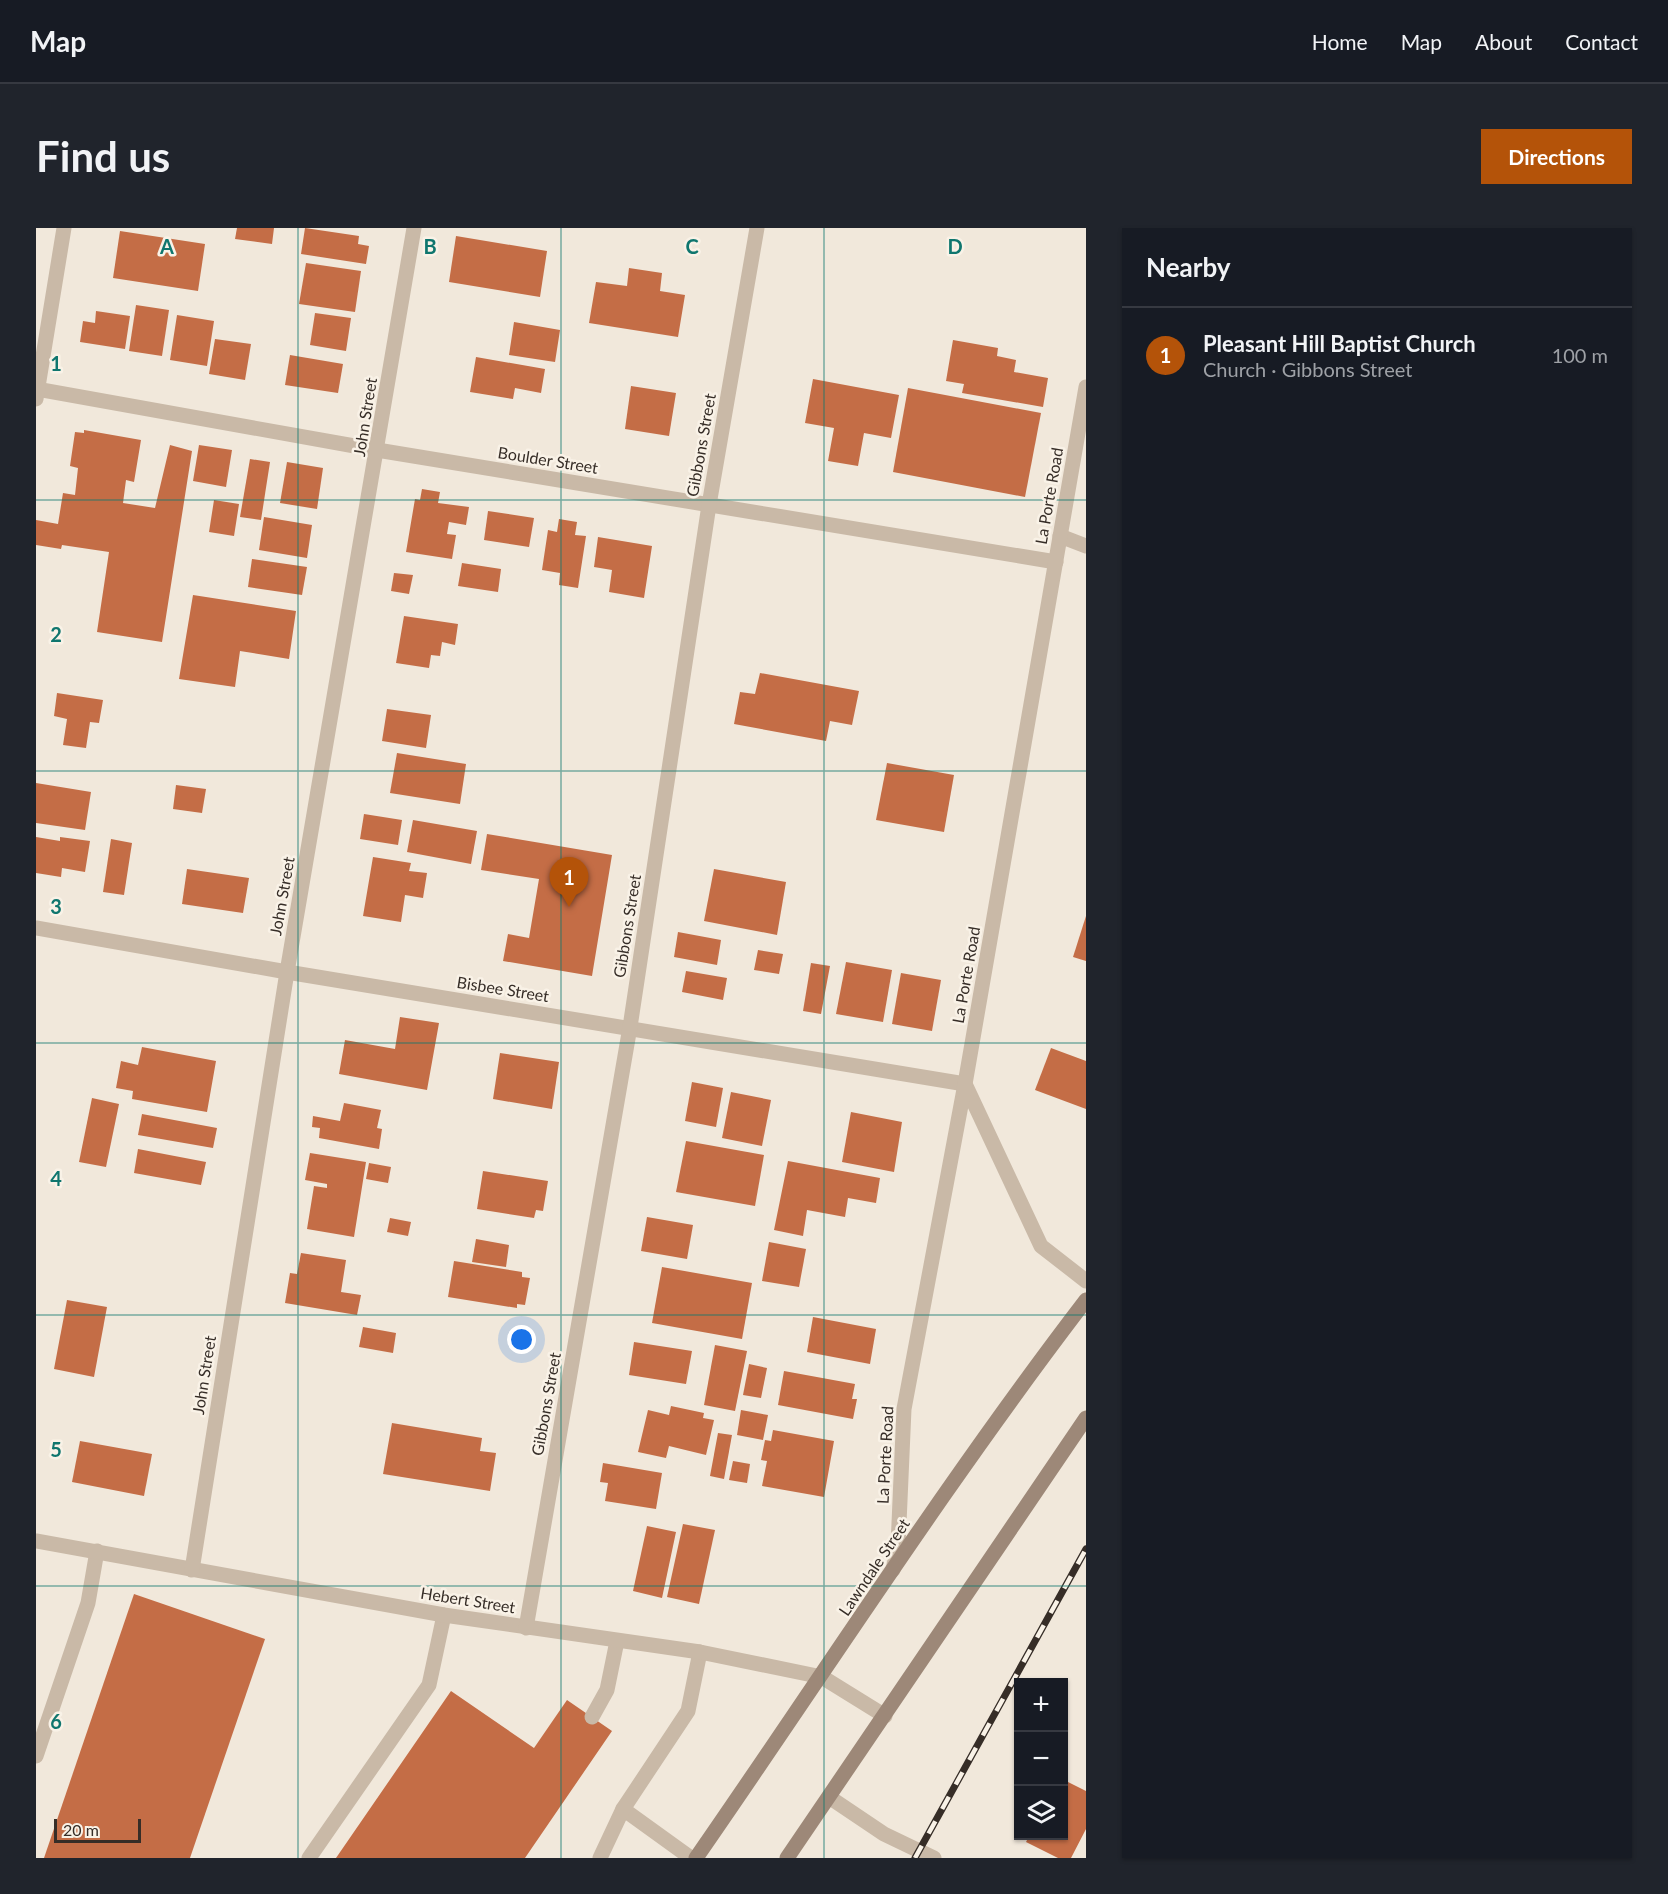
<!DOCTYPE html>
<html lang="en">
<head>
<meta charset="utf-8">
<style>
  :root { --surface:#171b24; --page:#20242c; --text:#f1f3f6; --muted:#9ea1a6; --line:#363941; --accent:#b45309 }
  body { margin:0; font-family:Lato,sans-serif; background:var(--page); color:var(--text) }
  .controls { position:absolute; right:18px; bottom:18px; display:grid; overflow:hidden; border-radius:0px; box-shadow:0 2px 4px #0004 }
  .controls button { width:54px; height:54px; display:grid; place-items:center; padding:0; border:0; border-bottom:2px solid var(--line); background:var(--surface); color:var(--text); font:30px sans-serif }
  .scale { position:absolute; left:18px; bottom:15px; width:87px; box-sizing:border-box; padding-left:6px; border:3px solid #362d27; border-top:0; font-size:16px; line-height:21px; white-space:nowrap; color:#362d27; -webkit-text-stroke:4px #f9f2e7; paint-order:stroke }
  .you { position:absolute; left:486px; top:1112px; width:21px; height:21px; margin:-15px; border:4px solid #fff; border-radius:50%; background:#1a73e8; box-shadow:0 0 0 9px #1a73e833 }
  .badge { display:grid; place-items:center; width:39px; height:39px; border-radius:50%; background:var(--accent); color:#fff; font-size:20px; font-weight:700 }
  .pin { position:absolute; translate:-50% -50px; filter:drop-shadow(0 2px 3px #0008) }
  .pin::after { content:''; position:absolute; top:32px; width:21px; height:18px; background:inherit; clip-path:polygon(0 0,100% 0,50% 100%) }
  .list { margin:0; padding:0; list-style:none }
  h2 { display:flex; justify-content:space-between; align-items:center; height:78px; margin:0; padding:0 24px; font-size:26px }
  h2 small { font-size:20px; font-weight:400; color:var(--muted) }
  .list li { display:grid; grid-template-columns:39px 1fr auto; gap:18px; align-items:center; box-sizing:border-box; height:96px; padding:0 24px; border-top:2px solid var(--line) }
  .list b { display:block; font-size:22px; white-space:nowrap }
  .list p { margin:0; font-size:20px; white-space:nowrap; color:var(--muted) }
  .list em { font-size:20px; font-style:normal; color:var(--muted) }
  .icon { flex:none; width:33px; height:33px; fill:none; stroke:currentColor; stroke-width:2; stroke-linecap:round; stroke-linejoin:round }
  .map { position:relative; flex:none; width:1050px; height:1630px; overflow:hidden; border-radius:0px }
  header { display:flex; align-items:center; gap:36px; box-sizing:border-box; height:84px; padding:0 30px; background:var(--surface); border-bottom:2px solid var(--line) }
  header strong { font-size:28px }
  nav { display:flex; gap:33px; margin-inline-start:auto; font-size:21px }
  .intro { display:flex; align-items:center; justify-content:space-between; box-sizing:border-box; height:144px; padding:0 36px }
  h1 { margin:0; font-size:42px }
  .button { padding:15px 27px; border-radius:0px; background:var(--accent); color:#fff; font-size:21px; font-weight:700 }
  main { display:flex; gap:36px; padding:0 36px }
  aside { flex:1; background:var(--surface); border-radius:0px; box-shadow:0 2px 4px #0004 }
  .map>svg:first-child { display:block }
  .building { fill:#c46d46 }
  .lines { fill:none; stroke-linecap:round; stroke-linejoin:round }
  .service { stroke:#c9b9a7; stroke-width:15 }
  .minor { stroke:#c9b9a7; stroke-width:15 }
  .secondary { stroke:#9d8878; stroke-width:15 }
  .rail-casing { stroke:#362d27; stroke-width:7 }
  .rail { stroke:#f9f2e7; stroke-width:4.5; stroke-dasharray:14; stroke-linecap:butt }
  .grid { fill:none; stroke:#0f766e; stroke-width:1.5; stroke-opacity:0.55 }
  .labels { text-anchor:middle; stroke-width:5; stroke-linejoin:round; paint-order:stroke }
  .street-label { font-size:16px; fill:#362d27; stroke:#f9f2e7 }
  .grid-label { font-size:20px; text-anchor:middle; font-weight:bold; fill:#0f766e; stroke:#f9f2e7; stroke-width:5; stroke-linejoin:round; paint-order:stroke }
</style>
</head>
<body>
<header>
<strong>Map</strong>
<nav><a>Home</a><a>Map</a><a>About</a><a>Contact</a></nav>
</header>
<div class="intro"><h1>Find us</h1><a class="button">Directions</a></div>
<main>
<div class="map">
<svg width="1050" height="1630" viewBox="0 0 1050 1630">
  <rect width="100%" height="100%" fill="#f1e8db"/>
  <g class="building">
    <path d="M201,0H238L236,16L199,11Z"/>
    <path d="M269,0L323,8L322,16L333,18L330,36L265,26Z"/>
    <path d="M84,3L169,16L162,63L77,50Z"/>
    <path d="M420,8L511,23L504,69L413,54Z"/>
    <path d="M270,35L325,43L319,84L263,76Z"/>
    <path d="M593,40L626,45L624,63L649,67L642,109L553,95L560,54L591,58Z"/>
    <path d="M100,77L133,82L126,128L93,123Z"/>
    <path d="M60,83L94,88L89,121L44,114L47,93L59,95Z"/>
    <path d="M279,85L315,90L310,123L274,117Z"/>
    <path d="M141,87L178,93L171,138L134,132Z"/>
    <path d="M478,94L524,102L519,134L473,127Z"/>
    <path d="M179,111L215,116L209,152L173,146Z"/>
    <path d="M917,112L962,120L961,128L980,132L978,144L1012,150L1007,179L926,165L928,156L910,153Z"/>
    <path d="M254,127L307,136L302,165L249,157Z"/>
    <path d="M440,129L509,141L505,165L479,160L477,171L434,164Z"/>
    <path d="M777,151L863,167L855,210L828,205L822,238L792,233L798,200L769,195Z"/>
    <path d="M595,158L640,165L633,208L589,201Z"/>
    <path d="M872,160L1005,185L989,269L857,244Z"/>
    <path d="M48,202L105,212L98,254L90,252L87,275L119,280L134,217L156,223L126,414L61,404L73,324L26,317L25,321L0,317V292L22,296L27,265L39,267L42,240L34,238L39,204L48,205Z"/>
    <path d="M163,217L196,222L190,259L157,253Z"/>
    <path d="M214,231L234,234L225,292L204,289Z"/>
    <path d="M251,234L287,240L281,281L244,275Z"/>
    <path d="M386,261L404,264L402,275L433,279L430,297L413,294L411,306L420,307L416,331L370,324L379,271L384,272Z"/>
    <path d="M178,272L203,276L198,308L173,304Z"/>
    <path d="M452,283L498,290L493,319L448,312Z"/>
    <path d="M228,289L276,297L271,330L223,322Z"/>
    <path d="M523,291L541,294L539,307L550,308L542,360L523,357L524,345L506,342L512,302L521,304Z"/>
    <path d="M562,309L616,318L608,370L573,364L576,342L558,339Z"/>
    <path d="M216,331L271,339L266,367L212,359Z"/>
    <path d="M426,335L465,341L462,364L422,358Z"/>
    <path d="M358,345L377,347L373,366L355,363Z"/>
    <path d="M157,367L260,383L253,431L204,423L199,459L143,451Z"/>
    <path d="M368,388L422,396L419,417L406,414L404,428L395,427L393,440L360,435Z"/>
    <path d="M724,445L823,463L816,497L794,493L790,513L698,496L704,464L719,466Z"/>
    <path d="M21,465L67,472L63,495L54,494L50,520L27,517L31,491L18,488Z"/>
    <path d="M351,481L395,487L390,520L346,513Z"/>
    <path d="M361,525L430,536L424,576L354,565Z"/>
    <path d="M851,535L918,547L908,604L840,592Z"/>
    <path d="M0,555L55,564L49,602L0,595Z"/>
    <path d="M140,557L170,561L166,585L137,581Z"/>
    <path d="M328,586L366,592L362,617L324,611Z"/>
    <path d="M377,592L441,603L435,636L371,624Z"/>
    <path d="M451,606L576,627L556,748L467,733L472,706L493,710L503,651L445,642Z"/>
    <path d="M0,609L24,613V609L54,613L49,644L26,640L25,649L0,645Z"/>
    <path d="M75,611L96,615L88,667L67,664Z"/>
    <path d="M337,629L375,635L373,643L391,645L387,670L369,667L365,694L327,688Z"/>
    <path d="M151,641L213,650L207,685L146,676Z"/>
    <path d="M678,641L750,654L741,707L668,693Z"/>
    <path d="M1050,688V733L1037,729Z"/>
    <path d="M642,704L685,712L681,737L638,729Z"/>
    <path d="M722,722L747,726L743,746L718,742Z"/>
    <path d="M810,734L856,742L847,794L800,786Z"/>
    <path d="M775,735L794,738L785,786L767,783Z"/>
    <path d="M650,743L691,750L687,772L646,764Z"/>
    <path d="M865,745L905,752L896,803L856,796Z"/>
    <path d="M364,789L403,795L391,862L303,846L309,812L359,821Z"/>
    <path d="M106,819L180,833L171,884L96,871L97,863L80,860L85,833L102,837Z"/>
    <path d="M1015,820L1050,833V881L999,862Z"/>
    <path d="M464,825L523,834L516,881L457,871Z"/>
    <path d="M656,854L687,860L680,899L649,893Z"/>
    <path d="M695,864L735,872L726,918L686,910Z"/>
    <path d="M56,870L83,876L70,939L43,934Z"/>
    <path d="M308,875L345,882L341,900L346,901L343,921L283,910L284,900L276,899L277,888L304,893Z"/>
    <path d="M815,884L866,894L858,944L806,934Z"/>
    <path d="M106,886L181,900L177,920L102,907Z"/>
    <path d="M650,913L728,927L719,978L640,964Z"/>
    <path d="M102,921L170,934L165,957L98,945Z"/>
    <path d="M274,925L330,934L318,1009L271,1001L278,958L291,960V956L269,952Z"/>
    <path d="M752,933L844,950L840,975L812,970L809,989L771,982L767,1008L738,1002Z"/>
    <path d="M333,935L355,939L352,955L330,951Z"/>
    <path d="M447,943L512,953L507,983L500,982L498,990L441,981Z"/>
    <path d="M611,989L657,997L651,1031L605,1023Z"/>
    <path d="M354,990L375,994L372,1008L351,1004Z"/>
    <path d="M440,1011L473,1017L470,1039L436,1034Z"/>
    <path d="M733,1014L770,1021L763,1059L726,1053Z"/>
    <path d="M265,1025L310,1032L305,1064L325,1067L321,1087L249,1075L254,1045L261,1046Z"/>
    <path d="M418,1033L486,1044V1049L494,1050L489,1077L481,1076V1080L412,1069Z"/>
    <path d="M626,1039L716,1055L706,1111L616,1095Z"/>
    <path d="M31,1072L71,1079L58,1149L18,1141Z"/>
    <path d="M777,1089L840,1101L834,1136L771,1124Z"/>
    <path d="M327,1099L360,1105L357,1125L323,1119Z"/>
    <path d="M598,1114L656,1123L650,1156L593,1147Z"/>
    <path d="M679,1117L711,1123L699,1183L668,1177Z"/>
    <path d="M713,1136L731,1140L725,1170L707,1167Z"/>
    <path d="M748,1143L819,1156L816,1171H821L817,1191L742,1177Z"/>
    <path d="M635,1178L668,1185L667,1190L678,1192L670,1227L633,1218L630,1230L602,1224L612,1182L633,1187Z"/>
    <path d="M705,1182L732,1187L727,1212L701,1207Z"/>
    <path d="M356,1195L446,1210L444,1223L460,1225L454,1263L347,1246Z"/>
    <path d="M737,1202L798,1213L788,1269L726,1258L731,1233L725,1232L729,1212L735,1213Z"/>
    <path d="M682,1205L696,1207L688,1251L674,1248Z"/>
    <path d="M44,1213L116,1226L108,1268L36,1254Z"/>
    <path d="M697,1233L714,1236L711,1255L693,1252Z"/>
    <path d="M567,1235L626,1245L620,1281L569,1273L572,1255L564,1254Z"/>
    <path d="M647,1296L679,1302L663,1376L631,1369Z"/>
    <path d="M611,1298L640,1304L626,1370L597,1363Z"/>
    <path d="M98,1366L229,1411L154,1630H8Z"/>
    <path d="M415,1463L498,1520L531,1472L576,1503L489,1630H300Z"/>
    <path d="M1028,1552L1050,1563V1601L1035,1630H1022L990,1614L993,1608H1028Z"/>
  </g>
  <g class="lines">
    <g class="service">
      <path d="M1024,308L1050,318"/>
      <path d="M556,1489L571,1462L581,1413"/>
      <path d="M0,1528L52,1375L61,1323"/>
      <path d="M793,1569L848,1606L898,1630"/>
      <path d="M587,1581L655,1630"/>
      <path d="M273,1630L393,1457L408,1387"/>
      <path d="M564,1630L587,1581L652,1483L664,1424"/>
    </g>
    <g class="minor">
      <path d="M0,161L341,222L1020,334"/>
      <path d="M0,171L28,0"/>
      <path d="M0,700L251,744L929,856L1005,1018L1050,1053"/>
      <path d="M0,1313L408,1387L664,1424L786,1449L849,1488"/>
      <path d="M156,1342L251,744L378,0"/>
      <path d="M857,1342L862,1318L868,1181L929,856L1050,159"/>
      <path d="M490,1400L594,799L673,277L721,0"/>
    </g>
    <g class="secondary">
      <path d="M660,1630C789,1444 912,1252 1050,1072"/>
      <path d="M751,1630L1050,1190"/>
    </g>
    <defs>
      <path id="rail" d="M879,1630L1050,1321"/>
    </defs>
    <use href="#rail" class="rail-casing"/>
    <use href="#rail" class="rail"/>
  </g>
  <path class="grid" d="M262,0V1630M525,0V1630M788,0V1630M0,272H1050M0,543H1050M0,815H1050M0,1087H1050M0,1358H1050"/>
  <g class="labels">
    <g class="street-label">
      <text transform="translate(329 189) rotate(-81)" y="6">John Street</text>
      <text transform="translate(665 217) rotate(-80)" y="6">Gibbons Street</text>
      <text transform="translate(512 232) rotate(9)" y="6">Boulder Street</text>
      <text transform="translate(1013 268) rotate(-80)" y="6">La Porte Road</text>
      <text transform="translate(246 668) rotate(-80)" y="6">John Street</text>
      <text transform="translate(591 698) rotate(-81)" y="6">Gibbons Street</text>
      <text transform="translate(930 747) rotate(-80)" y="6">La Porte Road</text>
      <text transform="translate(467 761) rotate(9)" y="6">Bisbee Street</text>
      <text transform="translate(168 1147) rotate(-81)" y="6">John Street</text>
      <text transform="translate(510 1176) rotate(-80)" y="6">Gibbons Street</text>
      <text transform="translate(849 1227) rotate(-87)" y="6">La Porte Road</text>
      <text transform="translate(838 1339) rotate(-56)" y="6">Lawndale Street</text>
      <text transform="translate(432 1372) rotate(9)" y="6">Hebert Street</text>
    </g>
  </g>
  <g class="grid-label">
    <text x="131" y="26">A</text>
    <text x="394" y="26">B</text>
    <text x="656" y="26">C</text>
    <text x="919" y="26">D</text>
    <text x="20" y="143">1</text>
    <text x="20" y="414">2</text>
    <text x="20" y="686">3</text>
    <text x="20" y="958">4</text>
    <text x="20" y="1229">5</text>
    <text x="20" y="1501">6</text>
  </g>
</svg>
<div class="controls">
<button>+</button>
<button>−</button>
<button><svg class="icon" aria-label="layers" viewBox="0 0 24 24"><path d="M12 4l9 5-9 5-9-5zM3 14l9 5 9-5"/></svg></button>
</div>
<div class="scale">20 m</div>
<div class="you"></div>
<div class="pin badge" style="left:533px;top:679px">1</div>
</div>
<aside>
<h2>Nearby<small></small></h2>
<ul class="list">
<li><span class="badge">1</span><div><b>Pleasant Hill Baptist Church</b><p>Church · Gibbons Street</p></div><em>100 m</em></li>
</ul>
</aside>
</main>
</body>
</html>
